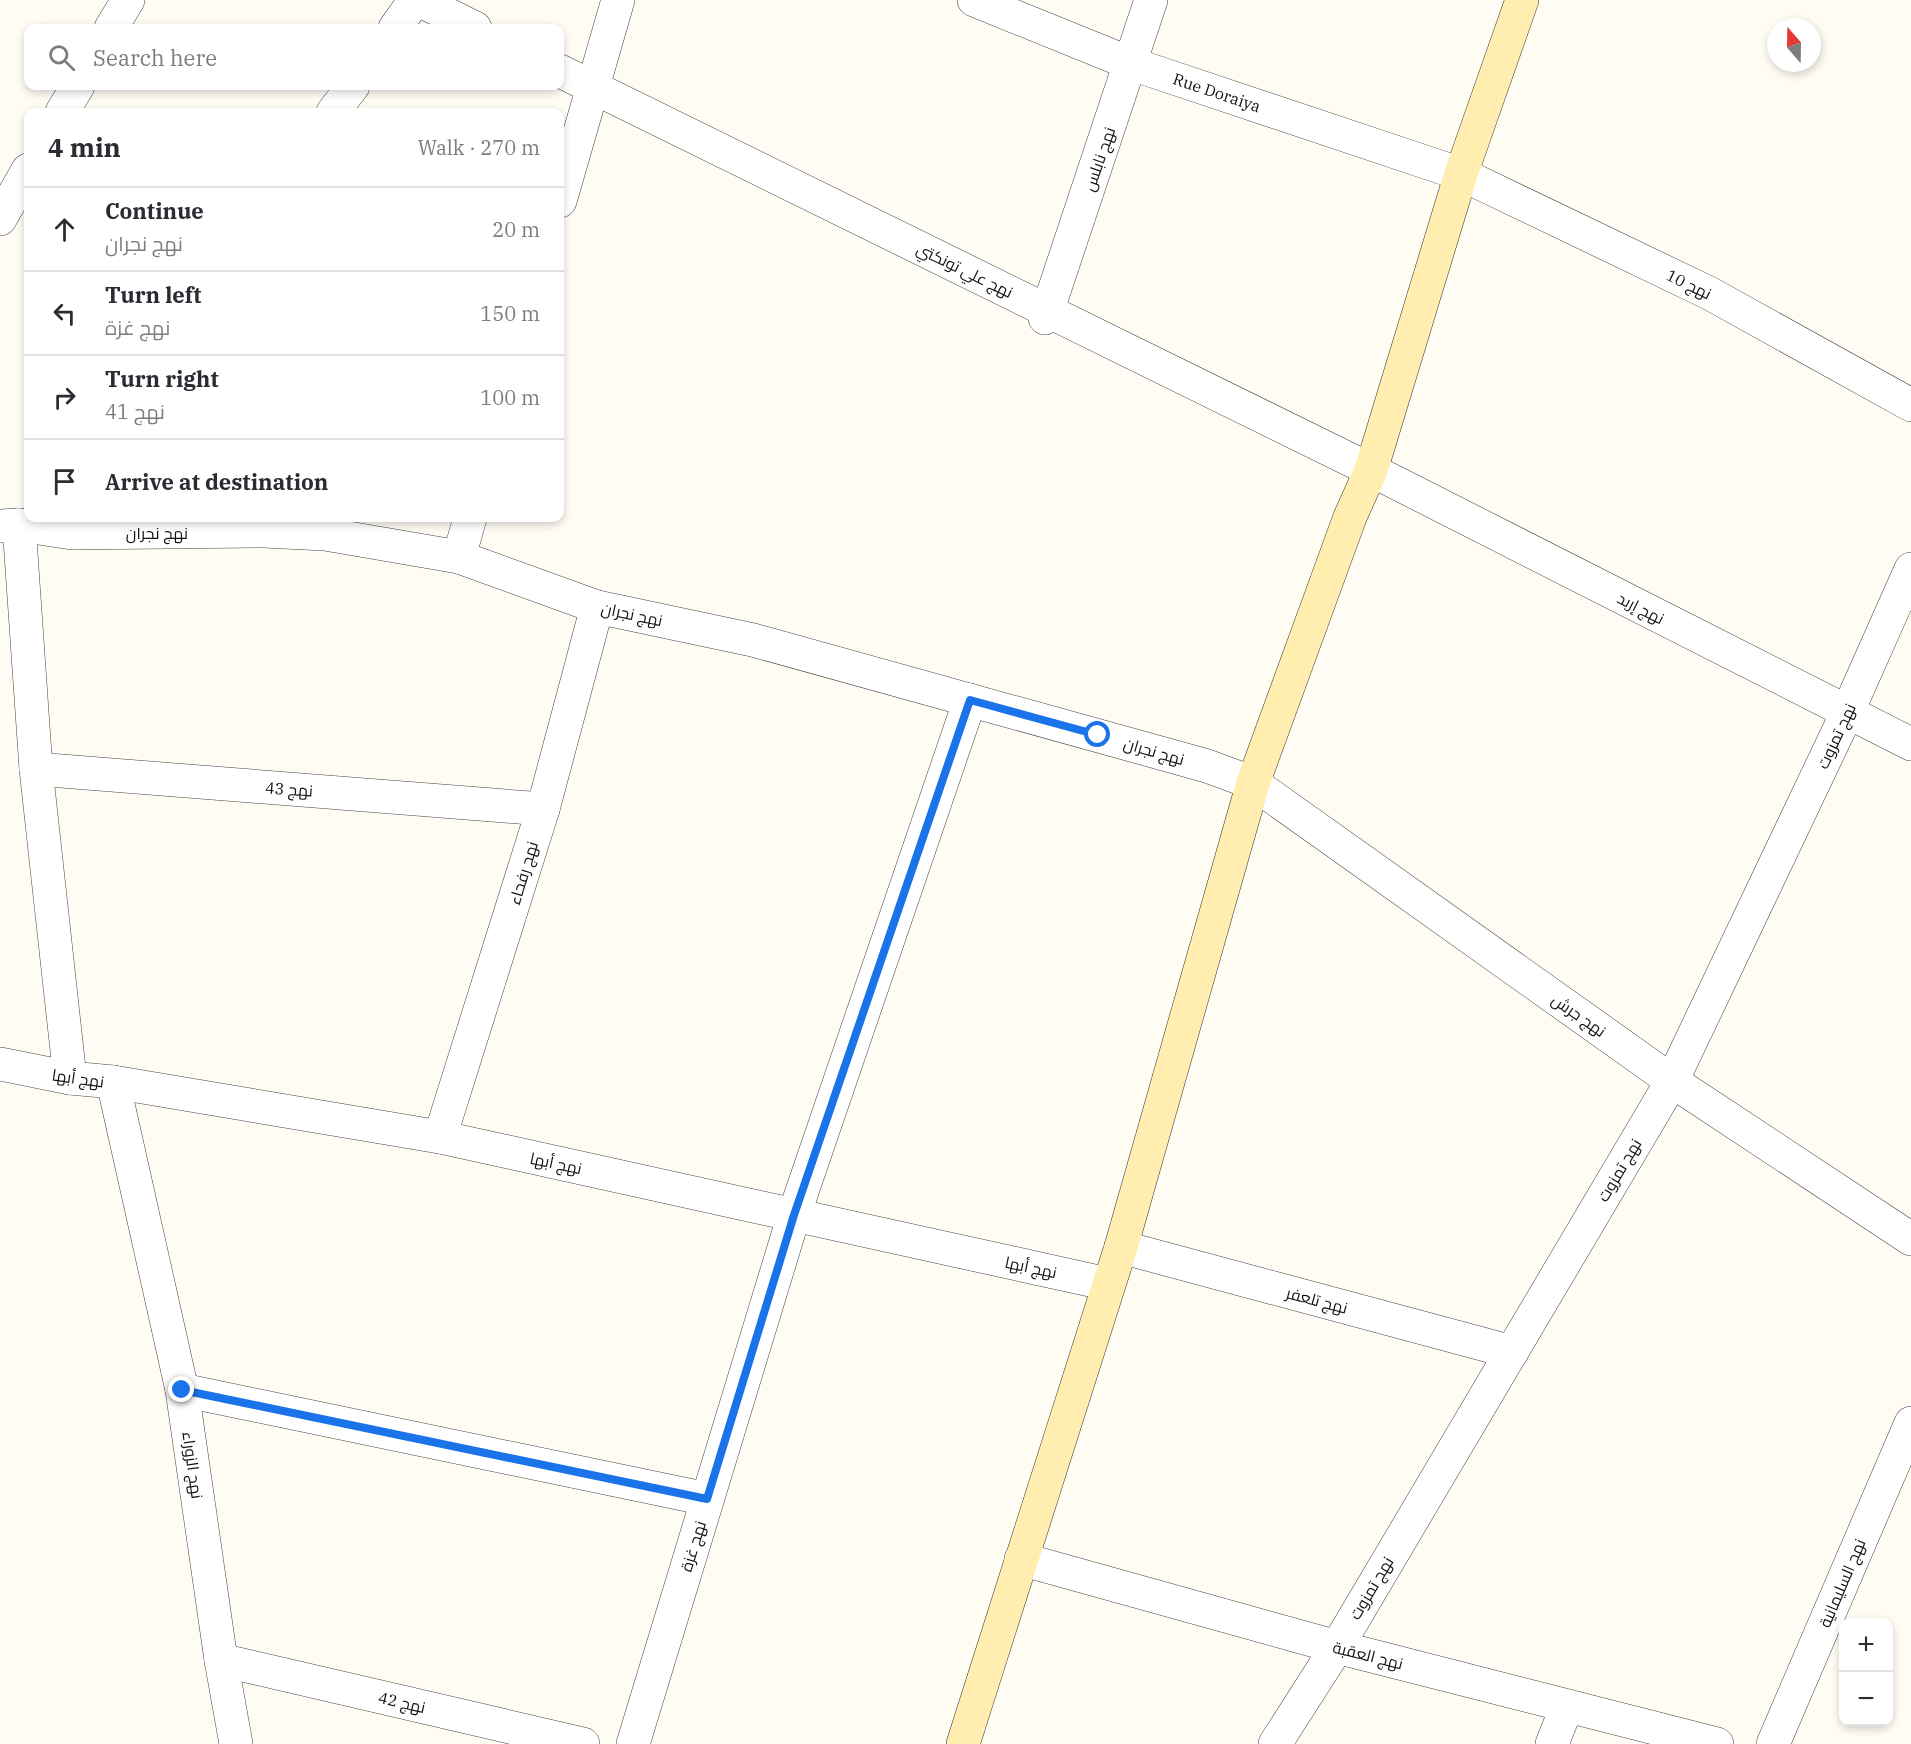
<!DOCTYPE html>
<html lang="en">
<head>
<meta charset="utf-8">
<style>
  :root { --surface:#fff; --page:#f7f7f7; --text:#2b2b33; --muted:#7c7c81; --line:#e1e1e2 }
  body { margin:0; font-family:"IBM Plex Serif",Cairo,serif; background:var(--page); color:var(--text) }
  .controls { position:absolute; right:18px; bottom:18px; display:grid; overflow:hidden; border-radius:12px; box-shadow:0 3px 9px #0003 }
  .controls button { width:54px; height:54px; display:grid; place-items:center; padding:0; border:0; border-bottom:2px solid var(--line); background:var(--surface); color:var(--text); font:30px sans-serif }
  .compass { position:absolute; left:1767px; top:18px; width:54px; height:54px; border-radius:50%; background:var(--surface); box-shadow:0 3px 9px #0003; rotate:340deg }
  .stop { position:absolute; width:18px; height:18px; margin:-14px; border:4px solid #1a73e8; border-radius:50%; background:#fff }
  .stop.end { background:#1a73e8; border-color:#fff; box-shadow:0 2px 6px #0008 }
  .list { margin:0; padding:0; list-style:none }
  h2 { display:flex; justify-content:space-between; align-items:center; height:78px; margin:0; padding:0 24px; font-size:26px }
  h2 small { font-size:20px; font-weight:400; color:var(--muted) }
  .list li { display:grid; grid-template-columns:39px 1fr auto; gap:18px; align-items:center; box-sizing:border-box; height:84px; padding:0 24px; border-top:2px solid var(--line) }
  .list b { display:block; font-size:22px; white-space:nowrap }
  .list p { margin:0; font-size:20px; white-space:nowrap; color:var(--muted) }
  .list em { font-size:20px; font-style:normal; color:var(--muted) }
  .icon { flex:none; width:33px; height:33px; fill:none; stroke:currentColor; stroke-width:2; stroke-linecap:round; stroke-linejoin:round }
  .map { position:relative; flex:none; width:1911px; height:1744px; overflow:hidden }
  .search { position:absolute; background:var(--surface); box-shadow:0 3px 9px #0003; left:24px; top:24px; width:540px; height:66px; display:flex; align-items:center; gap:15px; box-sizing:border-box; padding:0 21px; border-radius:12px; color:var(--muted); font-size:22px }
  .panel { position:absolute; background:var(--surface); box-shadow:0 3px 9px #0003; left:24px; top:108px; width:540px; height:414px; border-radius:12px }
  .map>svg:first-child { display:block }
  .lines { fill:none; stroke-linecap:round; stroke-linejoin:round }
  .minor-casing { stroke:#444; stroke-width:34 }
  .secondary-casing { stroke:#333; stroke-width:34 }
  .minor { stroke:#fff; stroke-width:33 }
  .secondary { stroke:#ffeeaf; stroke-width:33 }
  .route { stroke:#1a73e8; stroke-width:8 }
  .labels { text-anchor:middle; stroke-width:6; stroke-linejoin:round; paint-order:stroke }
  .street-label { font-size:16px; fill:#111; stroke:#fff }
</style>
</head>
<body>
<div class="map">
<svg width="1911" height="1744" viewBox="0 0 1911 1744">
  <rect width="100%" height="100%" fill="#fffcf4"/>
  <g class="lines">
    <defs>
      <g id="minor">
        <path d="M419,0L475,28"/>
        <path id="s1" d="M974,0L1132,64L1461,174L1709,293L1911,405"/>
        <path d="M111,28L128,0"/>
        <path d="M395,28L415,0"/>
        <path d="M560,71L1371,470L1911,744"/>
        <path d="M62,112L78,86"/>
        <path d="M333,112L353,86"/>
        <path d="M560,201L618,0"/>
        <path d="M0,219L28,170"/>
        <path d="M1045,318L1151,0"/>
        <path d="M19,525L36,769L70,1078"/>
        <path d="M0,526L19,525L72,533L264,531L325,534L459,557L597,607L753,640L1207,766L1253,783L1672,1081L1911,1239"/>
        <path d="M459,557L470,518"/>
        <path d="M36,769L543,809"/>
        <path d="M0,1064L70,1078L113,1082L440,1137L1108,1284"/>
        <path d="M113,1082L182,1390L221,1660L236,1744"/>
        <path d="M440,1137L543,809L597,607"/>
        <path d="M1121,1247L1512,1352"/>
        <path d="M182,1390L707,1499"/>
        <path d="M1021,1559L1337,1647L1717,1744"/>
        <path d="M221,1660L583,1744"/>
        <path d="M633,1744L794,1215L970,700"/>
        <path d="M1275,1744L1337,1647L1672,1081L1847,713L1911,569"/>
        <path d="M1552,1744L1567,1706"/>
        <path d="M1773,1744L1911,1423"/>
      </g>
      <path id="secondary" d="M963,1744L1121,1247L1253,783L1350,517L1371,470L1461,174L1522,0"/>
    </defs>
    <use href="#minor" class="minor-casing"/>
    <use href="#secondary" class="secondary-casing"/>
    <use href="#minor" class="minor"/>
    <use href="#secondary" class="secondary"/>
  </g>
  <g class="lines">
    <path class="route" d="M182,1390L707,1499L794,1215L970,700L1098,735"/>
  </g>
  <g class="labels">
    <g class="street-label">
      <text dy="6" stroke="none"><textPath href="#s1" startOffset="260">Rue Doraiya</textPath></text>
      <text transform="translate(1099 159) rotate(-71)" y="6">نهج نابلس</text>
      <text transform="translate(965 270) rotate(26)" y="6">نهج علي تونكتي</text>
      <text transform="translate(1689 284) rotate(26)" y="6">نهج 10</text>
      <text x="157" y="539">نهج نجران</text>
      <text transform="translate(1641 608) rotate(27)" y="6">نهج إربد</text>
      <text transform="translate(632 614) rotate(12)" y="6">نهج نجران</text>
      <text transform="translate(1836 736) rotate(-65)" y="6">نهج تمزوت</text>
      <text transform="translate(1154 751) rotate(16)" y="6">نهج نجران</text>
      <text transform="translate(289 789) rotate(4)" y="6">نهج 43</text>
      <text transform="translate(523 873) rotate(-73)" y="6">نهج رفحاء</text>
      <text transform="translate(1579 1015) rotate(35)" y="6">نهج جرش</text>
      <text transform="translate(78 1078) rotate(8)" y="6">نهج أبها</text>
      <text transform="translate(556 1163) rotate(12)" y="6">نهج أبها</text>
      <text transform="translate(1619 1170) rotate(-59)" y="6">نهج تمزوت</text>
      <text transform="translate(1031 1267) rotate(12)" y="6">نهج أبها</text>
      <text transform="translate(1317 1300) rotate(15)" y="6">نهج تلعفر</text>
      <text transform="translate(193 1465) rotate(82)" y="6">نهج الزوراء</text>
      <text transform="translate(693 1546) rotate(-73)" y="6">نهج غزة</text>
      <text transform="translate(1842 1583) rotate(-67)" y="6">نهج السليمانية</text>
      <text transform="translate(1371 1588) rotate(-59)" y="6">نهج تمزوت</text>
      <text transform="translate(1368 1655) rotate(14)" y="6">نهج العقبة</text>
      <text transform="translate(402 1702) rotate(13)" y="6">نهج 42</text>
    </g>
  </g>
</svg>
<div class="controls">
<button>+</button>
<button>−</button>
</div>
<svg class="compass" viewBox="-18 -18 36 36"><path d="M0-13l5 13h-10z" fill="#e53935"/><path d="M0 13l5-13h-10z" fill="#7c7c81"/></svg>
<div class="stop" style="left:1098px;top:735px"></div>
<div class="stop end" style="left:182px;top:1390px"></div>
<div class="search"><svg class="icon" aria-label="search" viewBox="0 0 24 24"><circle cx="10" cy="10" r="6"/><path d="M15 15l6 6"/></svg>Search here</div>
<section class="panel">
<h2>4 min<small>Walk · 270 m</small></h2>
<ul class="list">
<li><svg class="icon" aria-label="ahead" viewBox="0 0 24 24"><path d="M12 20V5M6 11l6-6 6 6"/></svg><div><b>Continue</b><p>نهج نجران</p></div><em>20 m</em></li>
<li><svg class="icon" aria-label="left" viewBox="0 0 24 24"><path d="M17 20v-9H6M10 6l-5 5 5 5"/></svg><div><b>Turn left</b><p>نهج غزة</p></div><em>150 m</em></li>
<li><svg class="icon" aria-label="right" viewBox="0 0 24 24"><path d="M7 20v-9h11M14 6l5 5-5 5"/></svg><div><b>Turn right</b><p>نهج 41</p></div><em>100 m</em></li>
<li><svg class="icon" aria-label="arrive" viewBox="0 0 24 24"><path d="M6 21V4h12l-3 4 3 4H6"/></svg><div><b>Arrive at destination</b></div></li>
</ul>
</section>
</div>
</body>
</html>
